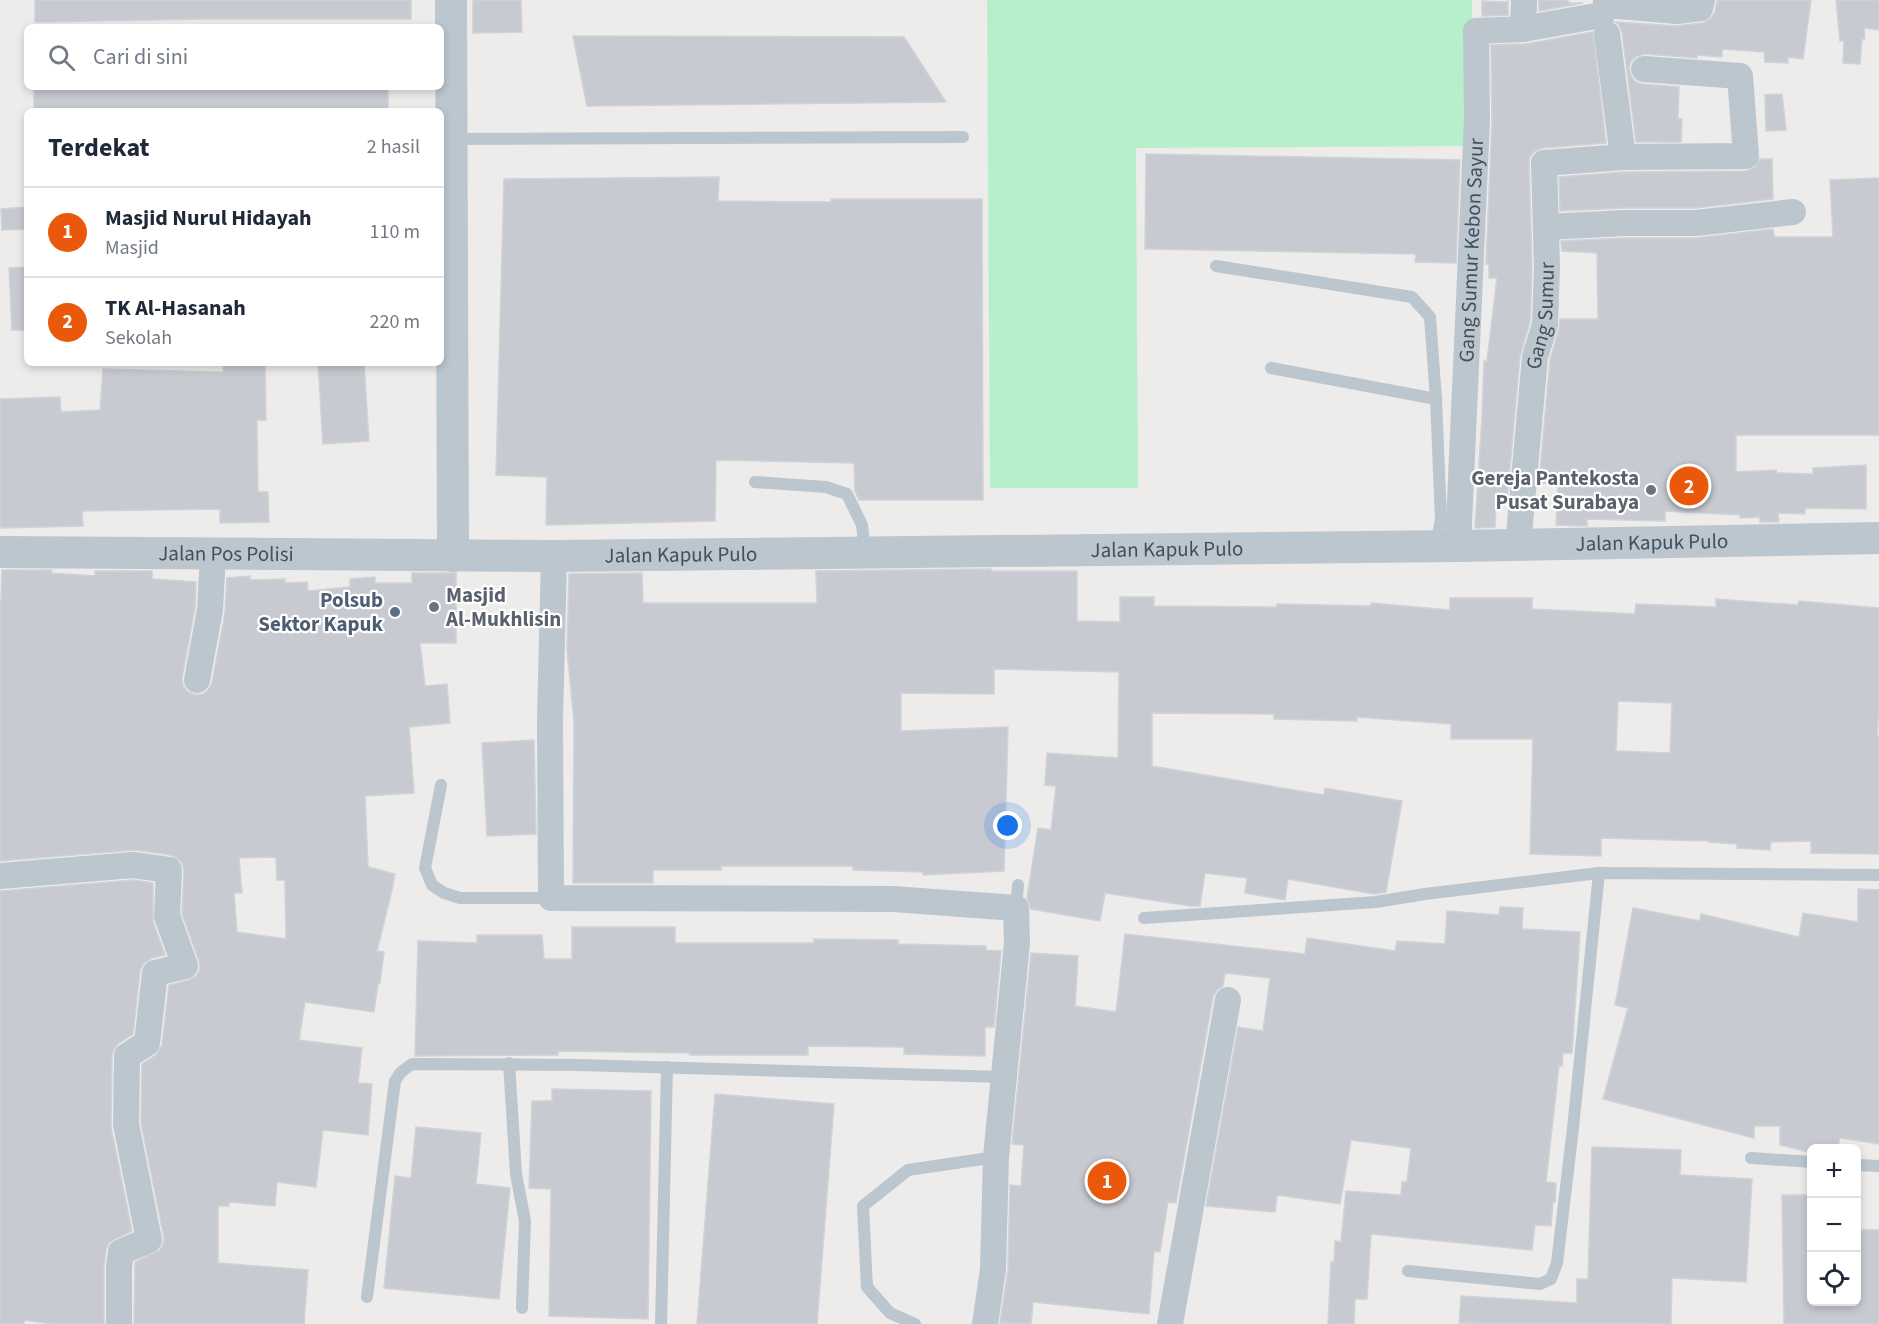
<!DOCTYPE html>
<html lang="id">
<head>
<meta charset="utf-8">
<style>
  :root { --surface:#fff; --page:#f6f6f7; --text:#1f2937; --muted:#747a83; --line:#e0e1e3; --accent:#ea580c }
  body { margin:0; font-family:"Source Sans 3",sans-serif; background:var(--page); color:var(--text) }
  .controls { position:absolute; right:18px; bottom:18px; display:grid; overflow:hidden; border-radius:9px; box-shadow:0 3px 9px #0003 }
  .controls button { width:54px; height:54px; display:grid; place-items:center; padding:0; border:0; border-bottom:2px solid var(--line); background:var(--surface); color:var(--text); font:30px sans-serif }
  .you { position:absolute; left:1008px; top:826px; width:21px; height:21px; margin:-15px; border:4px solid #fff; border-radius:50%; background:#1a73e8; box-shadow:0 0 0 9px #1a73e833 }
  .badge { display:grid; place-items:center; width:39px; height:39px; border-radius:50%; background:var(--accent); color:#fff; font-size:20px; font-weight:700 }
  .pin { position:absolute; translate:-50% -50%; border:3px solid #fff; box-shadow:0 2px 6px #0006 }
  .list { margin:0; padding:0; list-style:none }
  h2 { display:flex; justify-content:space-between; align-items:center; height:78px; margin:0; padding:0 24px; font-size:26px }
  h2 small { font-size:20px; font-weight:400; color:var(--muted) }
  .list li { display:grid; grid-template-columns:39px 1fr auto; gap:18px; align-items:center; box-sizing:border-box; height:90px; padding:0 24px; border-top:2px solid var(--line) }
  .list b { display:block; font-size:22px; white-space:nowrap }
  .list p { margin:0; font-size:20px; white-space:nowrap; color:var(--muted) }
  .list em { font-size:20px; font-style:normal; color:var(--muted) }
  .icon { flex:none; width:33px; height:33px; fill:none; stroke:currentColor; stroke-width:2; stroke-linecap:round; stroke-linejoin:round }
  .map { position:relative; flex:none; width:1879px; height:1324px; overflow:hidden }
  .search { position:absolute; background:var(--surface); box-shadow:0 3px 9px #0003; left:24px; top:24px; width:420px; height:66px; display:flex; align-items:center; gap:15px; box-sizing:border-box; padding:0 21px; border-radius:9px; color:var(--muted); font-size:22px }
  .panel { position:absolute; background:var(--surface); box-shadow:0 3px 9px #0003; left:24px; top:108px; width:420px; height:258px; border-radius:9px }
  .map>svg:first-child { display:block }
  .green { fill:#b6efca }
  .building { fill:#c8cad1; stroke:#cfd2d7; stroke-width:1.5; fill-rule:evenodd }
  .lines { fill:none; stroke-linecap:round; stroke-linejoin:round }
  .service { stroke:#bbc6cf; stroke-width:12 }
  .minor { stroke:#bbc6cf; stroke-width:26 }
  .tertiary { stroke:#bbc6cf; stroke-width:32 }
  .worship-dot { fill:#6b7280; stroke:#fff; stroke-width:2 }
  .service-dot { fill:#5c6f8a; stroke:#fff; stroke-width:2 }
  .labels { text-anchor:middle; stroke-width:4.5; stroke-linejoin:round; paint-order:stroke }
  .street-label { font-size:21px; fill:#434f59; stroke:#fff }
  .worship-label { font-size:21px; font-weight:bold; fill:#5b616d; stroke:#fff; text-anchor:end }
  .service-label { font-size:21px; font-weight:bold; fill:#4e5e75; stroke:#fff; text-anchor:end }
</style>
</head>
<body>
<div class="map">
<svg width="1879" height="1324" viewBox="0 0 1879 1324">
  <rect width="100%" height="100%" fill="#eeebeb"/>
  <path class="green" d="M987,0H1472L1473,146L1136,148L1138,488H990Z"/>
  <g class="building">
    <path d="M35,0H411V19H203L35,22Z"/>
    <path d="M473,0H521L522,32L473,33Z"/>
    <path d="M1508,0V15L1482,16V1L1508,2Z"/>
    <path d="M1539,0H1568V3H1583L1539,11Z"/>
    <path d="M1717,0H1811L1803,59L1788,57V63L1765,62L1764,52L1722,49V57L1697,55V58L1645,54L1637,56L1631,61L1629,67L1631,76L1636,82L1642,84L1679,87L1678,119H1682L1681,142H1636L1622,32L1619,25L1615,22L1676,26L1702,23L1710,19L1715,12Z"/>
    <path d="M1836,0H1879V30L1864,28L1865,39H1862L1860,64L1843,63L1844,41H1840Z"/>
    <path d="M1593,32L1606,143L1543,148L1535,151L1530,157L1529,163L1532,267L1530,322L1520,356L1507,501L1496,500L1495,527L1475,528L1482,417L1484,361H1487L1497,278H1489V264H1486L1492,121L1491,45L1526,44Z"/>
    <path d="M573,36L904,37L946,102L587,106Z"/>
    <rect x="34" y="87" width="354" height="24"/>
    <path d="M1782,94L1786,130L1766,131L1765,95Z"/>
    <path d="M1146,154L1460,160L1456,263L1415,262L1416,254L1145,249Z"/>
    <path d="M1760,159H1772L1773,199L1695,208H1624L1560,211L1559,177L1624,172L1746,171L1754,168Z"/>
    <path d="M719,177L718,201L831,202V199H982L983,500H859L855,491L854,463L716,460L715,521L546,525L547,477L496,475L504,179Z"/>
    <path d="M1879,178V435H1736V472L1776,470L1777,473L1813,474V468L1866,465V509L1805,508V514L1778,513L1779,522H1760V517L1740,518V515L1665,511V521L1587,519V526L1556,525L1558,484L1539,483L1550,360L1559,328L1560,319H1598L1597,253L1562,251L1561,241L1625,238H1696L1773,229L1774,237H1833L1830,180Z"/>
    <path d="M27,207V229L2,230L1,209Z"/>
    <path d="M27,267V330H12L9,268Z"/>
    <path d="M223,363H265L266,420H257L258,492H268L269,522L220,523V509L82,511L83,526L0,528V399L60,397L61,412L100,410L103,369L223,372Z"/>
    <path d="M318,363H364L369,441L323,444Z"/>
    <path d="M991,569V571H1077V621L1120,622V597H1154V606L1277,607V604L1371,606V603L1450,610V598H1532V609L1635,614L1636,604L1716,607V599L1798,605L1799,601L1879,608V706L1877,736H1879V854L1811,853V841L1771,842L1770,850L1737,848V844L1709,842V841L1601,838V856L1530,854L1533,739H1451V724L1357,717V721L1274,719V714L1152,713V766L1324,795L1325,788L1402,801L1386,892L1374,894L1288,879L1285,900L1245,893L1247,878L1205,873L1200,906H1191L1105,893L1100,921L1031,909L1027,898L1038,828L1051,830L1056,786L1045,785L1047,753L1118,758L1119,672L994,669V694L901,693V731L1008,727L1004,871L923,875V872L853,870V866H721V870H653V883H573L574,721L567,650L569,574L642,573L643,603H817L816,571ZM1618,701L1672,703L1670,753L1616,751Z"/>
    <path d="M2,570H52L51,573L95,576V571H152V579L196,582L195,608L182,678L183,686L187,691L195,695L203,694L208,690L212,683L225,613L227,578L250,576V580L285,579V583L307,582L308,591L350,587V579L375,577V583H412V573H456V643H420L425,686L447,684L450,723L409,727L414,793L365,796L368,867L395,874L392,890L377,951L384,952L380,983H378L374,1012L305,1002L299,1040L362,1048L358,1083L372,1084L368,1135L323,1130L316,1187L277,1182L275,1206L229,1202V1206H218V1263L308,1270L304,1324H134L135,1262L160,1250L163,1244L164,1238L141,1123L142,1064L156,1055L162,1045L169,985L189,980L196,976L200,969L199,961L182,914L184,870L182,863L177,858L171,855L135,850L0,861V601H1ZM276,857L277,880H285L286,939L237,932L234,893H242L239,858Z"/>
    <path d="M534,740L536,834L487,836L482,743Z"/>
    <path d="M133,880L153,883V921L165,955L152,958L143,964L140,971L133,1034L118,1044L114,1049L112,1056L111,1127L132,1231L115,1239L109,1243L106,1249L104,1267V1324H52L24,1320V1324H0V891Z"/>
    <path d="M1858,889L1879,890V1144L1840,1138L1837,1149H1812V1153L1780,1145V1126H1754V1138L1603,1099L1628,1008L1615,1005L1633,908L1700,921L1701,914L1799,937L1803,913L1858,922Z"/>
    <path d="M1500,907L1523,908L1522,929L1580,932L1572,1053H1563L1562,1066H1559L1546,1182L1556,1183L1555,1202H1553L1551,1226L1535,1225L1532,1250L1371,1234L1367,1299H1355L1354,1324H1328L1331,1262H1334L1335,1241L1341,1242L1346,1191L1401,1195L1402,1182H1407L1411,1148L1351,1140L1340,1204L1277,1195L1275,1212L1206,1206L1238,1027L1263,1031L1270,978L1225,973L1223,986L1217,990L1213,997L1176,1203L1168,1202L1160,1252L1154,1251L1149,1314L1033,1302L1031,1324L1000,1323L1008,1269L1010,1185L1021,1186L1024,1145L1012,1144L1031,953L1078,956L1075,1006L1116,1012L1125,934L1305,954L1307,938L1395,951L1397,941L1445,944L1447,911L1499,915Z"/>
    <path d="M572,927H675V943H814V939L898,940V944L986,946V950L1001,951L994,1027H985V1056L904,1054V1047L808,1046V1055H690V1053L558,1051V1055L415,1056L418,941L477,943V935H542L544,959H572Z"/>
    <path d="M552,1089L651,1091L648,1319L549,1316L551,1189L529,1188L532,1101H552Z"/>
    <path d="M715,1094L834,1104L817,1324H697Z"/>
    <path d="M416,1127L481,1133L476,1184L510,1188L499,1299L384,1288L395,1176L411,1178Z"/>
    <path d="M1592,1147L1681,1150L1680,1175L1752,1179L1746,1282L1672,1278L1671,1324L1459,1323L1461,1296L1577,1303V1279H1588Z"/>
    <path d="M1782,1195H1812V1302H1857V1230H1879V1324H1784Z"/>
  </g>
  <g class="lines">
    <g class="service">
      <path d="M452,139L963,137"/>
      <path d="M1216,266L1412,297L1430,317L1436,399"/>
      <path d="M1271,368L1436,399L1441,520L1436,545"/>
      <path d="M755,482L826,487L847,494L862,525L865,552"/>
      <path d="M441,785L425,868L432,885L444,893L460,898H551"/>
      <path d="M1016,908L1018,885"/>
      <path d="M1144,918L1376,902L1425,894L1599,873L1879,875"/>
      <path d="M509,1063L516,1174L525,1221L522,1308"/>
      <path d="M1751,1158L1812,1162"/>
      <path d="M1856,1165L1879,1166"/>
      <path d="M1408,1271L1540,1284L1551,1279L1557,1263L1573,1128L1599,873"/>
      <path d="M367,1297L395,1081L401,1072L412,1064L578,1065L1005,1077"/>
      <path d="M661,1324L667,1067"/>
      <path d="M915,1324L890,1313L867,1287L863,1206L908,1170L996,1157"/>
    </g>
    <g class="minor">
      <path d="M1606,5L1677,11L1700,8L1702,0"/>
      <path d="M1523,29L1602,15L1606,5V0"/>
      <path d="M1607,34L1623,157"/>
      <path d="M1546,227L1625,223H1696L1793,212"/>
      <path id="s1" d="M1458,546L1477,120L1476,31L1523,29L1524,0"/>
      <path id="s2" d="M1518,546L1535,357L1545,324L1547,267L1544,163L1623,157L1746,156L1740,76L1644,69"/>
      <path d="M554,556L550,721L551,898L893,899L1016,908L1017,943L996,1157L993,1269L985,1324"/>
      <path d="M197,680L210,610L213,554"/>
      <path d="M0,876L133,865L169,870L167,916L185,966L155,973L147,1043L127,1056L126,1124L149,1240L121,1252L119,1267V1324"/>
      <path d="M1170,1324L1228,1000"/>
    </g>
    <g class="tertiary">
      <path d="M451,0L453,556"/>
      <path id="s3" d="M0,552L554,556L1458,546L1879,538"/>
    </g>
  </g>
  <g class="worship-dot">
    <circle cx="1651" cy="490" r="6"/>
    <circle cx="434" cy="607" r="6"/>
  </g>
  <circle class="service-dot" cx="395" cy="612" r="6"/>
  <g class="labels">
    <g class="street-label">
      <text dy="7" stroke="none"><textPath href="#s1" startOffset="296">Gang Sumur Kebon Sayur</textPath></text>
      <text dy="7" stroke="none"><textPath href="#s2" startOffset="232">Gang Sumur</textPath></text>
      <text dy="7" stroke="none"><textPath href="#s3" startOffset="1652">Jalan Kapuk Pulo</textPath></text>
      <text dy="7" stroke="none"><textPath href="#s3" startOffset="1167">Jalan Kapuk Pulo</textPath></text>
      <text dy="7" stroke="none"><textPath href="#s3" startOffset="226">Jalan Pos Polisi</textPath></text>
      <text dy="7" stroke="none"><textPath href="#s3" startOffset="681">Jalan Kapuk Pulo</textPath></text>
    </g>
    <g class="worship-label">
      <text x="1639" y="485">Gereja Pantekosta<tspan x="1639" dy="24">Pusat Surabaya</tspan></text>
      <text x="446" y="602" text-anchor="start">Masjid<tspan x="446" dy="24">Al-Mukhlisin</tspan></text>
    </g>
    <g class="service-label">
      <text x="383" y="607">Polsub<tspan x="383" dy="24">Sektor Kapuk</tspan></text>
    </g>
  </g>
</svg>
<div class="controls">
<button>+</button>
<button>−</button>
<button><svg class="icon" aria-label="locate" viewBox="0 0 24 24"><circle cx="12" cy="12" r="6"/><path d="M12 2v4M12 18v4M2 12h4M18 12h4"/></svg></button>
</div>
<div class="you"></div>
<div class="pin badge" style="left:1107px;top:1181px">1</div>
<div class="pin badge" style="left:1689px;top:486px">2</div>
<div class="search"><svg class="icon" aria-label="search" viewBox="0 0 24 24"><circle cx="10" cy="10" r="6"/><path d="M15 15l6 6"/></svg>Cari di sini</div>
<section class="panel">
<h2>Terdekat<small>2 hasil</small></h2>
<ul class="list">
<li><span class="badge">1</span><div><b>Masjid Nurul Hidayah</b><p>Masjid</p></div><em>110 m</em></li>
<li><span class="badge">2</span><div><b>TK Al-Hasanah</b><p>Sekolah</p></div><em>220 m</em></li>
</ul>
</section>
</div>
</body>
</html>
